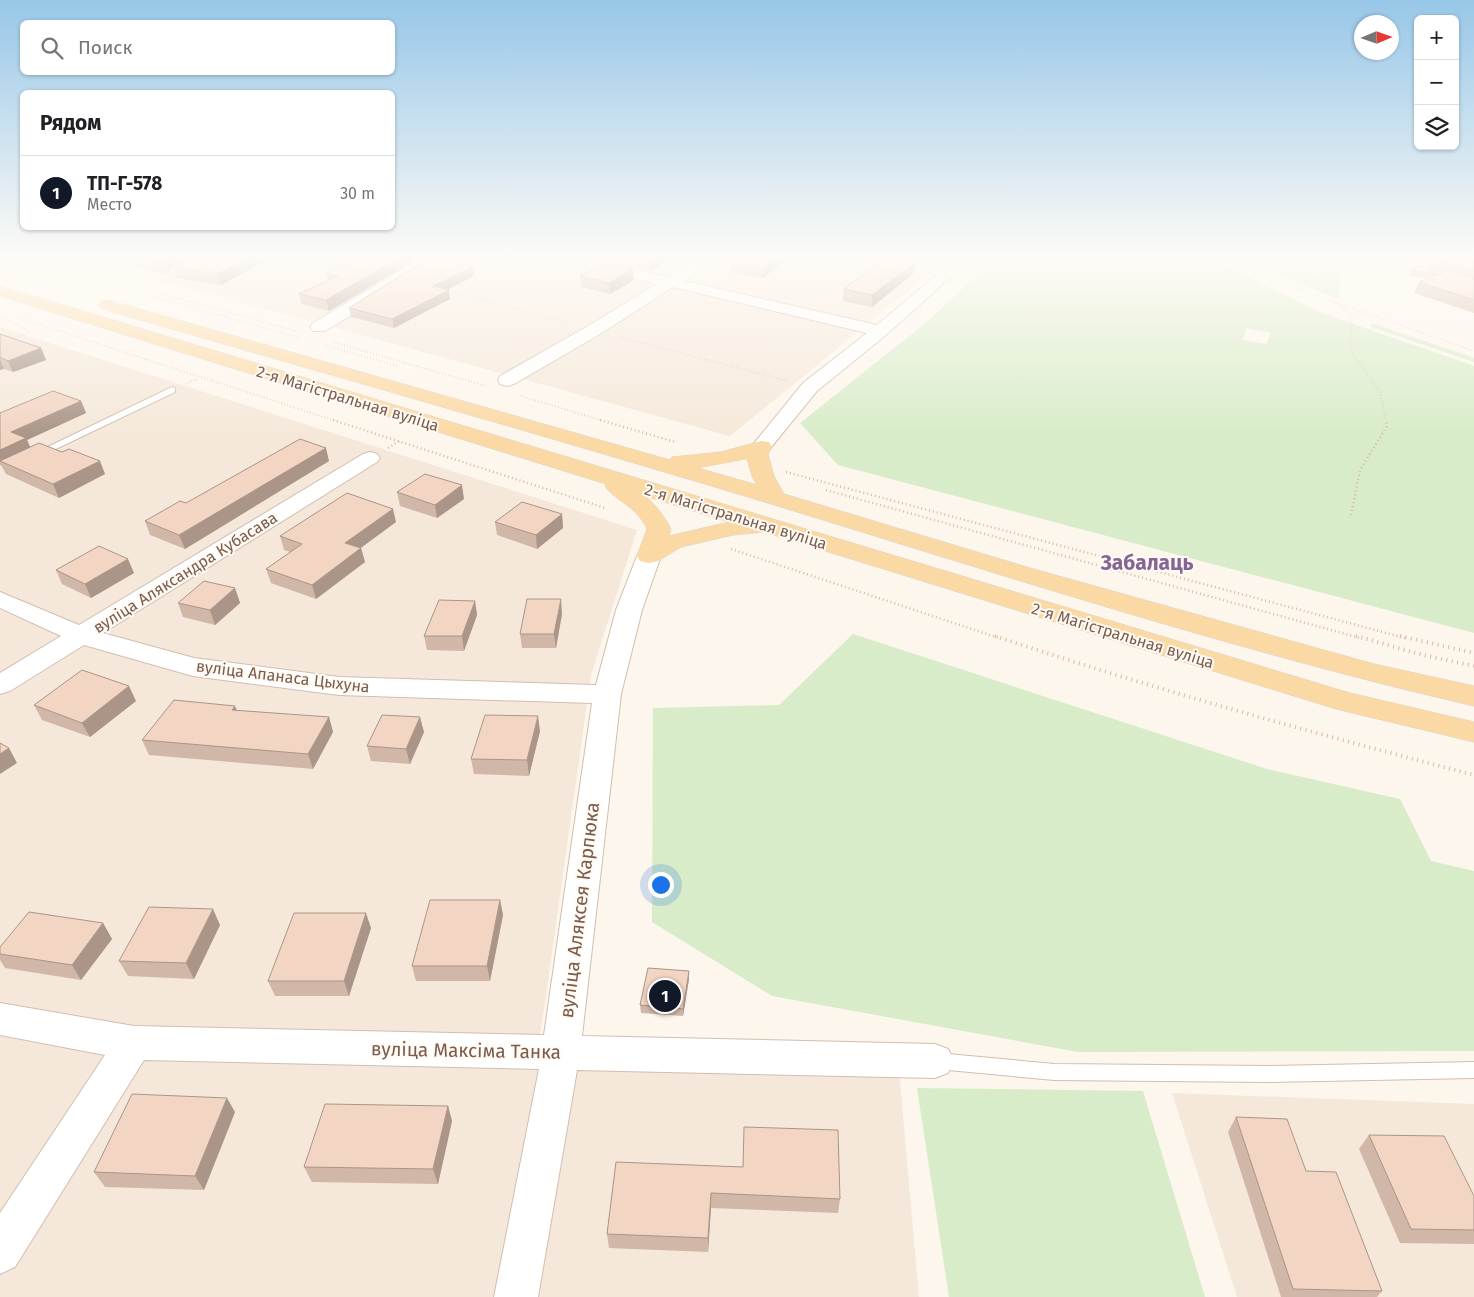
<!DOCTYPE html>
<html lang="ru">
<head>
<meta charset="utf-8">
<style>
  :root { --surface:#fff; --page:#f2f2f2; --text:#202124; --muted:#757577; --line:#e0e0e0; --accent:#111827 }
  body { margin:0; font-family:"Fira Sans",sans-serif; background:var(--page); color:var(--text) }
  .controls { position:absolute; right:15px; top:15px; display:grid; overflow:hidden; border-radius:8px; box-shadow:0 1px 4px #0004 }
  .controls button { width:45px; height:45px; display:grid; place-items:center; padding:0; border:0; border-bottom:1px solid var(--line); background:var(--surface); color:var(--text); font:25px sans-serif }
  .compass { position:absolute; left:1354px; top:15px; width:45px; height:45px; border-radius:50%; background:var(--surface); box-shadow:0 1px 4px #0004; rotate:88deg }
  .you { position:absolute; left:660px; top:884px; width:18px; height:18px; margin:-12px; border:4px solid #fff; border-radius:50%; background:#1a73e8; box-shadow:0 0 0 8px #1a73e833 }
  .badge { display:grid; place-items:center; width:32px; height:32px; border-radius:50%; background:var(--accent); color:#fff; font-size:16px; font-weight:700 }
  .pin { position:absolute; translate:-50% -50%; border:2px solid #fff; box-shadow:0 1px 5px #0006 }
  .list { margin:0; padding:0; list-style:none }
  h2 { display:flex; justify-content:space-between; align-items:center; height:65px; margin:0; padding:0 20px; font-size:21px }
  h2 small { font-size:16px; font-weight:400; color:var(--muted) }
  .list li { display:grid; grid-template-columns:32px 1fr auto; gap:15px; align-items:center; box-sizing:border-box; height:75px; padding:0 20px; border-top:1px solid var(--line) }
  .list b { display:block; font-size:19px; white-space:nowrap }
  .list p { margin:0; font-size:16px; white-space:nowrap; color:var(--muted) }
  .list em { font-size:16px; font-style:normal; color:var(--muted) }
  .icon { flex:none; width:28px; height:28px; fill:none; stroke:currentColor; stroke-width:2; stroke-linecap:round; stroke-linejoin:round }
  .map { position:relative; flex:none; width:1474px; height:1297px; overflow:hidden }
  .search { position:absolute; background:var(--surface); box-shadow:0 1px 4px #0004; left:20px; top:20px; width:375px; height:55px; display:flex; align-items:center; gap:12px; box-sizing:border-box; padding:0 18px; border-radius:8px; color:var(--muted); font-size:19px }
  .panel { position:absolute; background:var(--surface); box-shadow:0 1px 4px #0004; left:20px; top:90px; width:375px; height:140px; border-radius:8px }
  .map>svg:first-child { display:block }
  .residential { fill:#f5e8da }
  .green { fill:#d8ecc9; fill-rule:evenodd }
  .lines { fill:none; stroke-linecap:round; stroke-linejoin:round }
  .lane-casing { stroke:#d1beb0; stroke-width:2 }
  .street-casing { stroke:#d1beb0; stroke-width:2 }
  .primary-casing { stroke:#dad1cd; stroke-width:1 }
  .path-far2 { stroke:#d9b8a5; stroke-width:2; stroke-dasharray:0.5 2.5; stroke-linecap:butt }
  .path-far1 { stroke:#d9b8a5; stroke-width:2.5; stroke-dasharray:1 3; stroke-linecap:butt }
  .path { stroke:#d9b8a5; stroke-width:4; stroke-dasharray:1 4.5; stroke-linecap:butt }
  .lane { fill:#fff; fill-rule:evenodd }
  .street { fill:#fff; fill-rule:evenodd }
  .primary { fill:#fbd9a5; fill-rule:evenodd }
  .wall { fill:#d1b7a8 }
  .shaded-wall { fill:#aa9588 }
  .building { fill:#f3d5c3; stroke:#aa9588 }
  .labels { text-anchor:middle; stroke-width:4; stroke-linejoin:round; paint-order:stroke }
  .street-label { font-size:16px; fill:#7a5c4d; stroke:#fffaf3 }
  .near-street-label { font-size:19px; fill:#7a5c4d; stroke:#fffaf3 }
  .district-label { font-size:21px; font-weight:bold; fill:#846695; stroke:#fffaf3 }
</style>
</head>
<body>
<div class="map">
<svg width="1474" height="1297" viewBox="0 0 1474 1297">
  <rect width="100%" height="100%" fill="#fdf6ec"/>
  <g class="residential">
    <path d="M74,256H951L730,436Z"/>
    <path d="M0,327L637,530L591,675L544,1010L535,1063L899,1070L919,1297H0Z"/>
    <path d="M1172,1093L1474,1104V1297H1237Z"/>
  </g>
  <g class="green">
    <path d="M998,256H1206L1319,312L1474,366V633L838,465L800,423L928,321ZM1247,328L1271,333L1266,344L1242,340Z"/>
    <path d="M1232,256H1340L1339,299Z"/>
    <path d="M1372,323L1474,358V362L1371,327Z"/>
    <path d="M853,634L1267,769L1400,799L1431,861L1474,871V1051L1078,1052L772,996L652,922L653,708L779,705Z"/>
    <path d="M917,1088L1143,1091L1205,1297H949Z"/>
  </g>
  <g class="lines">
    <defs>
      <g id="lane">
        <path d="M1427,256H1436L1416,267L1434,272V276H1428L1406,267Z"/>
        <path d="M172,387L175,388V392L39,457H33L31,455Z"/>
        <path d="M937,1053L1054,1064L1268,1066L1474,1062V1078L1268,1082L1054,1080L937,1069L931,1067L928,1061L931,1055Z"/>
      </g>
      <g id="street">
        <path d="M425,256H442L407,281L325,331H313L310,327L313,323Z"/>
        <path d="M551,256H575L668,277L702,256H719L717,259L684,281L877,325L959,256H974L886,335L817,391L768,451L761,453L754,451L751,447L803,383L867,333L673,287L600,334L514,384L507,386L500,384L498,380L500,376L588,326L657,284L553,259Z"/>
        <path d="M370,452L377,454L380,458L377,462L103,633L194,658L339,677L596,685L616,610L637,556L641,551L649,549L657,551L661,556L642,610L621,694L582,1036L935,1044L948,1049L954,1061L948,1073L935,1078L577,1070L538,1297H494L539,1069L144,1060L15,1267L0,1274V1213L105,1055L0,1035V1003L134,1026L544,1035L592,703L339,695L193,676L84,645L10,691L0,694V673L61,636L0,608V592L79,625L363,454Z"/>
      </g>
      <g id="primary">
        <path d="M0,286L1350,693L1474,722V742L1336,709L764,532L733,535L681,547L658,561L649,563L640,561L637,556L647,529C635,504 617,503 605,486L606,484L0,296ZM645,496L729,522L669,536L671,529C664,516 656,505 645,496Z"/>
        <path d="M108,300L670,460L672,457L721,452L761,441L769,442L772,447L768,454L774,476L784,494L1030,568L1374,664L1474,686V706C1218,647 967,563 715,487C512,426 306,368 102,309L99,305L102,301ZM747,459L752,476L757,485L698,468Z"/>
      </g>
    </defs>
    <use href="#lane" class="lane-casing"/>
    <use href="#street" class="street-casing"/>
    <use href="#primary" class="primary-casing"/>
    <g class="path-far2">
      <path d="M5,256L114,286"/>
      <path d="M26,256L299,332"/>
      <path d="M1220,256L1269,279L1317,296"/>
      <path d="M1227,256L1257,262L1288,256"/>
      <path d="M1324,256L1317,296L1474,351"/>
      <path d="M97,275L105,274L155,284L178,277L177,274"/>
      <path d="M446,290L566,322"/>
      <path d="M141,293L301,338"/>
      <path d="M1337,303L1352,317L1351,352L1380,392L1386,421"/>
      <path d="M0,317L31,332L11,339"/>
      <path d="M19,318L336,421"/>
      <path d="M620,337L788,381"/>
      <path d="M333,342L486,386"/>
      <path d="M324,345L397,366"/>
      <path d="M186,384L199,378"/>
      <path d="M521,396L604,421"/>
    </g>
    <g class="path-far1">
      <path d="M333,420L605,508"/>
      <path d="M600,420L675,442"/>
      <path d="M388,448L401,440"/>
      <path d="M786,472L1405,638"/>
      <path d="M826,490L1360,638"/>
      <path d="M1351,515L1360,470L1387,426L1386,420"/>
      <path d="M731,549L999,638"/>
    </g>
    <g class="path">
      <path d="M995,636C1153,689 1313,733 1474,775"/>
      <path d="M1356,636L1423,655L1474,666"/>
      <path d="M1400,636L1474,653"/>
    </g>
    <use href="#lane" class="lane"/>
    <use href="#street" class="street"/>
    <use href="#primary" class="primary"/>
  </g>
  <g class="wall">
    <path d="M125,256H200L171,268L168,272L169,276L128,264Z"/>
    <path d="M206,256H275L221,285L177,278L174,267H179Z"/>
    <path d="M297,256H411L412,262L329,311L301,304L299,294L328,280L326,273L343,265Z"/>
    <path d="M621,256H677L650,271L622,265Z"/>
    <path d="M742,256H790L763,278L731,273V262Z"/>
    <path d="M1474,256V313L1414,293L1419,282L1428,278L1409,276L1411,270L1440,274L1441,273L1427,268L1431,258Z"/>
    <path d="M633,269L634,280L610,294L581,287L580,276Z"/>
    <path d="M913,274L872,307L843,301L844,289Z"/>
    <path d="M474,276L447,290L450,299L394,328L351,317L349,308Z"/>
    <path d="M0,334L41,348L46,360L13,372L4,369L0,370Z"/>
    <path d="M81,401L86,413L27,440L30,447L105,474L59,498L6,474L1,465L0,466V413Z"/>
    <path d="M329,461L185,549L150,535L145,521L186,503Z"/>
    <path d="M397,492L464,499L437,518L400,506Z"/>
    <path d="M562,514L563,528L537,549L497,535L495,522Z"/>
    <path d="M396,522L361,548L365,562L316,599L271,583L266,569L290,552L284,550L280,536Z"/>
    <path d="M56,570L134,573L91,598L62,584Z"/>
    <path d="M235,588L240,603L215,625L183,617L178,603Z"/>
    <path d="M475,601L477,615L464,651L427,650L424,636Z"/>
    <path d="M562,614L556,648H522L520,634Z"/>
    <path d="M136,701L90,737L42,720L34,705Z"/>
    <path d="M237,711L329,717L333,732L313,769L149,755L142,740Z"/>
    <path d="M540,731L529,776L474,774L471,759Z"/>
    <path d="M424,732L410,764L371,761L367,746Z"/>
    <path d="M500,900L503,915L490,981H416L412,966Z"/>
    <path d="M103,923L112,939L81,980L5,968L0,960V947Z"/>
    <path d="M220,925L194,979L128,976L119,961Z"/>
    <path d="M371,928L349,996H275L268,981Z"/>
    <path d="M689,979L683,1016L641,1013L640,1005Z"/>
    <path d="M448,1106L452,1121L438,1184L312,1182L304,1167Z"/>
    <path d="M235,1112L204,1190L105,1187L94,1172Z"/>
    <path d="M1236,1117L1306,1171L1382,1291L1377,1297H1281L1228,1132Z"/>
    <path d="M1369,1135L1474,1196V1244L1400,1243L1359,1149Z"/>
    <path d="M616,1162L840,1199L838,1213L711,1208L708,1252L609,1248L607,1234Z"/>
  </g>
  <g class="shaded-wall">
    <path d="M173,256H200L171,268L168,272L166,265L164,262L168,258Z"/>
    <path d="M253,256H275L221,285L217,274Z"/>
    <path d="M403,256H411L412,262L329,311L326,300Z"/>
    <path d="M658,256H677L650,271L649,260Z"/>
    <path d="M778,256H790L763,278L764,267Z"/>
    <path d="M915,263L913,274L872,307V295Z"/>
    <path d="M473,267L474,276L435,296L433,286Z"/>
    <path d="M633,269L634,280L610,294L609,283Z"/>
    <path d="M449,290L450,299L394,328L392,319Z"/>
    <path d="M41,348L46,360L13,372L8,361Z"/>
    <path d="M0,359L4,369L0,370Z"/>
    <path d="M81,401L86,413L27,440L32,451L0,461V450L11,432Z"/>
    <path d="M326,448L329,461L185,549L179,535Z"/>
    <path d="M100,461L105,474L59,498L53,484Z"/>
    <path d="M462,485L464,499L437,518L435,505Z"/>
    <path d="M393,509L396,522L348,557L345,543Z"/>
    <path d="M562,514L563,528L537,549L536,535Z"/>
    <path d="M361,548L365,562L316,599L312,585Z"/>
    <path d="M128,559L134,573L91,598L85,584Z"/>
    <path d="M235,588L240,603L215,625L210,610Z"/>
    <path d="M561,599L562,614L556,648L554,634Z"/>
    <path d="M475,601L477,615L464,651L462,636Z"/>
    <path d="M129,686L136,701L90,737L82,723Z"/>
    <path d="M235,706L241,720L232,710Z"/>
    <path d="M538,716L540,731L529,776L527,760Z"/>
    <path d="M329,717L333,732L313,769L308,754Z"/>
    <path d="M420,717L424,732L410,764L406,749Z"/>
    <path d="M9,748L17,763L0,774V754Z"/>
    <path d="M500,900L503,915L490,981L487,966Z"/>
    <path d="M213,909L220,925L194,979L186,963Z"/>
    <path d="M366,913L371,928L349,996L344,981Z"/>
    <path d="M103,923L112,939L81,980L72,965Z"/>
    <path d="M689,971V979L683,1016V1009Z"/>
    <path d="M227,1098L235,1112L204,1190L195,1176Z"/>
    <path d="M448,1106L452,1121L438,1184L433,1169Z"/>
    <path d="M711,1193V1208L708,1252V1238Z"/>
  </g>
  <g class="building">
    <path d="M130,256H173L168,258L164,262L166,265Z"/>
    <path d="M206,256H253L217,274L174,267H179Z"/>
    <path d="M345,256H403L326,300L299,294L338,276L326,273L359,258Z"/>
    <path d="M628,256H658L649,260Z"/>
    <path d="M742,256H778L764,267L731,262Z"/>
    <path d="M1437,256H1474V271L1431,258Z"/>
    <path d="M430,257L473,267L433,286L449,290L392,319L349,308Z"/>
    <path d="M885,257L915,263L872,295L844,289Z"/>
    <path d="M604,263L633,269L609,283L580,276Z"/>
    <path d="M1419,267L1440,274L1411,270Z"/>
    <path d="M1448,270L1474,278V300L1419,282Z"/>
    <path d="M0,334L41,348L8,361L0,357Z"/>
    <path d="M53,391L81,401L11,432L26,438L0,450V413Z"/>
    <path d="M300,439L326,448L179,535L145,521L180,501L186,503Z"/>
    <path d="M39,443L62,452L69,449L100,461L53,484L0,461Z"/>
    <path d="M425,474L462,485L435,505L397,492Z"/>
    <path d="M347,493L393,509L345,543L361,548L312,585L266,569L302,544L280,536Z"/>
    <path d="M522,502L562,514L536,535L495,522Z"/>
    <path d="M99,546L128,559L85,584L56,570Z"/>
    <path d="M204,581L235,588L210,610L178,603Z"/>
    <path d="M527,599H561L554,634H520Z"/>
    <path d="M439,600L475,601L462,636H424Z"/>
    <path d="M82,670L129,686L82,723L34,705Z"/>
    <path d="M174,700L235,706L232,710L329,717L308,754L142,740Z"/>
    <path d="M382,715L420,717L406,749L367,746Z"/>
    <path d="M485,715L538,716L527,760L471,759Z"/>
    <path d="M0,743L9,748L0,754Z"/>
    <path d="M430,900H500L487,966H412Z"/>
    <path d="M149,907L213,909L186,963L119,961Z"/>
    <path d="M29,912L103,923L72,965L0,954V947Z"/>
    <path d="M294,913H366L344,981H268Z"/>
    <path d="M648,968L689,971L683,1009L640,1005Z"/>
    <path d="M132,1094L227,1098L195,1176L94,1172Z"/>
    <path d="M325,1104L448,1106L433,1169L304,1167Z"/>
    <path d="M1236,1117L1287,1119L1306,1171L1336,1172L1382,1291L1293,1289Z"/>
    <path d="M744,1127L838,1130L840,1199L711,1193L708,1238L607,1234L616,1162L743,1167Z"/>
    <path d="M1369,1135L1444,1136L1474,1196V1230L1411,1229Z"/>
  </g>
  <linearGradient id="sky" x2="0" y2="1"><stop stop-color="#97c7e8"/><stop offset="0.59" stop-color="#fefbf6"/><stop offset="1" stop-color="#fefbf6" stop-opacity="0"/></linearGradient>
  <rect width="1474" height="437" fill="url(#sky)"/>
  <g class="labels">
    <g class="street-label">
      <text transform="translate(348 398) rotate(17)" y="6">2-я Магістральная вуліца</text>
      <text transform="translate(736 516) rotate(17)" y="6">2-я Магістральная вуліца</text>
      <text transform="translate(185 572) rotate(-32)" y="6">вуліца Аляксандра Кубасава</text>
      <text transform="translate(1123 635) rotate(17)" y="6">2-я Магістральная вуліца</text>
      <text transform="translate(283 676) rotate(7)" y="6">вуліца Апанаса Цыхуна</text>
    </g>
    <g class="near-street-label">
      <text transform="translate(579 910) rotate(-83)" y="7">вуліца Аляксея Карпюка</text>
      <text transform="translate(466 1050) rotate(1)" y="7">вуліца Максіма Танка</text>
    </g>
    <g class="district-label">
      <text x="1147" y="570">Забалаць</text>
    </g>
  </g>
</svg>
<div class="controls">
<button>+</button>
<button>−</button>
<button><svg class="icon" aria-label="layers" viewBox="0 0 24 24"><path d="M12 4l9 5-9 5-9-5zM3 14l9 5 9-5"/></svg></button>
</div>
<svg class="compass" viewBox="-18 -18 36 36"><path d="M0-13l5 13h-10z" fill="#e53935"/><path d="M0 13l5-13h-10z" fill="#757577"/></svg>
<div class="you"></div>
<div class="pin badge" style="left:665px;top:996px">1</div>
<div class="search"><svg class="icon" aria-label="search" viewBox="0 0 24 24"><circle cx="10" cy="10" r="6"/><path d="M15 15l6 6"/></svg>Поиск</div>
<section class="panel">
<h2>Рядом<small></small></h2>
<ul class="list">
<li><span class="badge">1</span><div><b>ТП-Г-578</b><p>Место</p></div><em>30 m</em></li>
</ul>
</section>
</div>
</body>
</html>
